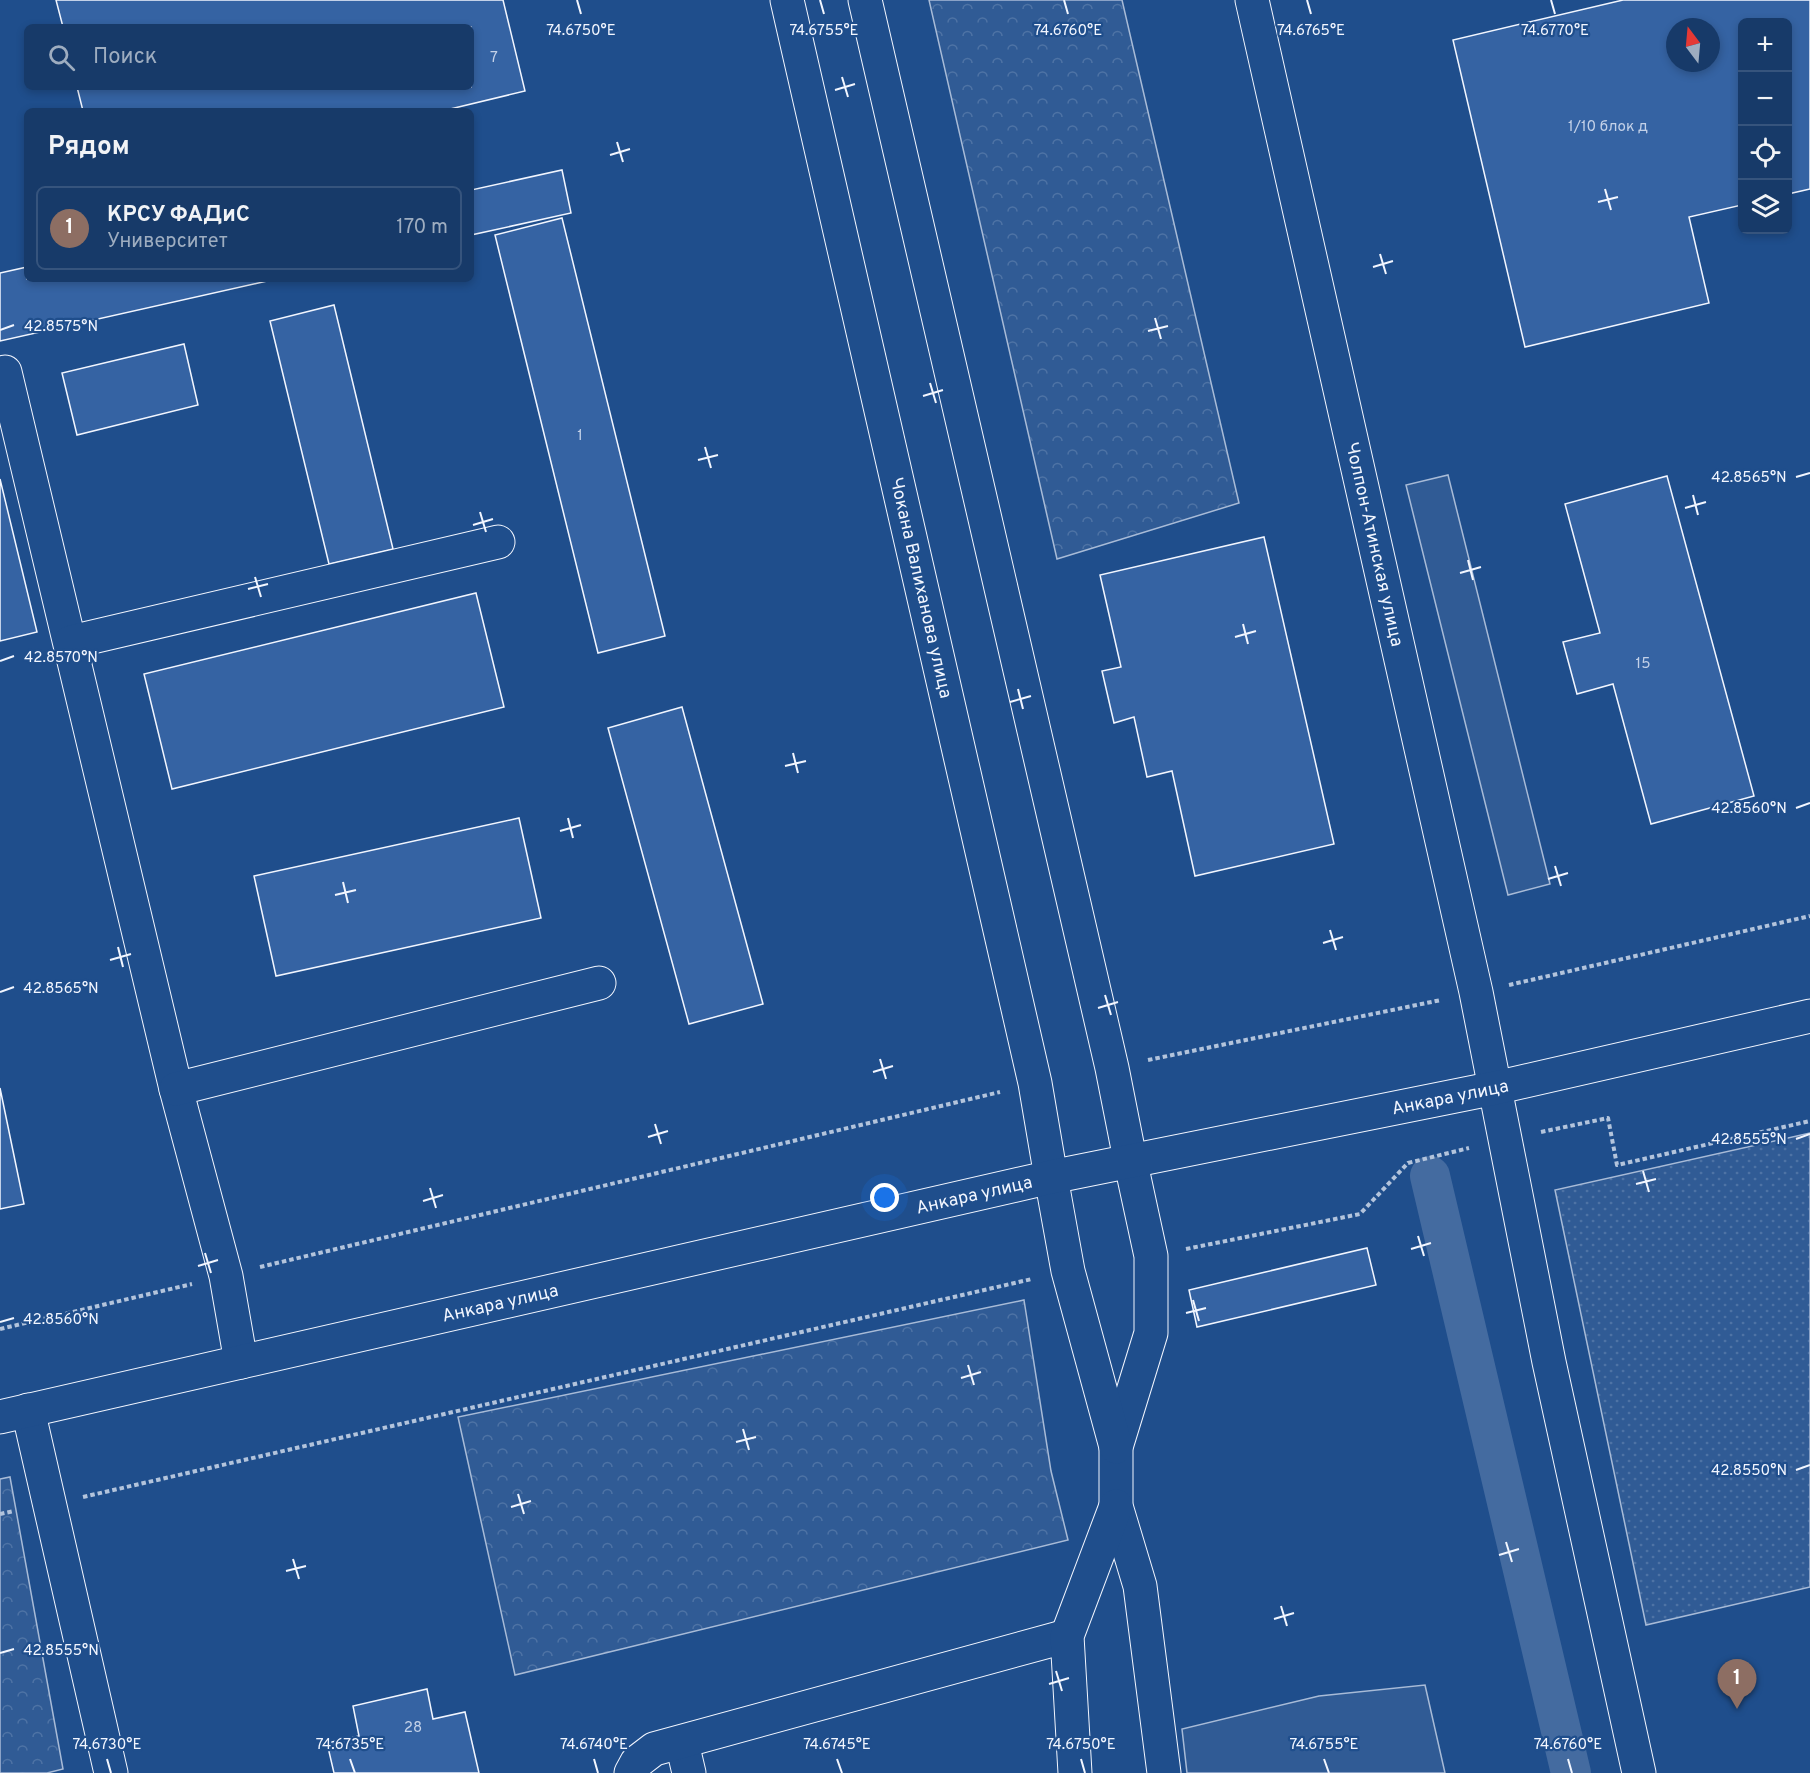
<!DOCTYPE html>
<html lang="ru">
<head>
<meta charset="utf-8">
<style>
  :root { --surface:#173a69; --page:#20416f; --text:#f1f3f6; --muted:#9eadc0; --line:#36547d; --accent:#ffb74d }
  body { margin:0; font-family:Overpass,sans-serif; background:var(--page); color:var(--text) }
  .controls { position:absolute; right:18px; top:18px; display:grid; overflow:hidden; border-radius:9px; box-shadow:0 3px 9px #0003 }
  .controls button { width:54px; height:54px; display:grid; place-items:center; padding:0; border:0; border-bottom:2px solid var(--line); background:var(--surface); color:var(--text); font:30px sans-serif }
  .compass { position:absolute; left:1666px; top:18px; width:54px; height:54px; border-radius:50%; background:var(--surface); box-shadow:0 3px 9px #0003; rotate:344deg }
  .you { position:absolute; left:885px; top:1198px; width:21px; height:21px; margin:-15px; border:4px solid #fff; border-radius:50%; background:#1a73e8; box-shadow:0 0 0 9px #1a73e833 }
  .badge { display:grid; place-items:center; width:39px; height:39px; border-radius:50%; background:var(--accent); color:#fff; font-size:20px; font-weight:700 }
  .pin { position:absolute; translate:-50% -50px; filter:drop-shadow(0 2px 3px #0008) }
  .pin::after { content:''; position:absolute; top:32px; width:21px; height:18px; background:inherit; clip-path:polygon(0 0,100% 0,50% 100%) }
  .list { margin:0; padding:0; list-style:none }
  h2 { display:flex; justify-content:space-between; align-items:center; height:78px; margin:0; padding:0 24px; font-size:26px }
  h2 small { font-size:20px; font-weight:400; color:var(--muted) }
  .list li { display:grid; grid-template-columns:39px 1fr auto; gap:18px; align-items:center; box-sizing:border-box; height:84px; margin:0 12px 12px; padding:0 12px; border:2px solid var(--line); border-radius:9px }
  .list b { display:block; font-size:22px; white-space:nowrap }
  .list p { margin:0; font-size:20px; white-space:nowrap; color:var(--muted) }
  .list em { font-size:20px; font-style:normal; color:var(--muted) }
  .icon { flex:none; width:33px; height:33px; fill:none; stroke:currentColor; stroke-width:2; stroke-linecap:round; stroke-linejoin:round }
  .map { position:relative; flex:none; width:1810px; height:1773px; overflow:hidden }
  .search { position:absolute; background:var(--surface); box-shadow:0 3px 9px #0003; left:24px; top:24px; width:450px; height:66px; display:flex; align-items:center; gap:15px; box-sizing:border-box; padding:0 21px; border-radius:9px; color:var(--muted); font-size:22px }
  .panel { position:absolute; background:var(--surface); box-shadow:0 3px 9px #0003; left:24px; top:108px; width:450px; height:174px; border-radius:9px }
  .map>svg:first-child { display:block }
  .grass { fill:url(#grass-dots); stroke:#a8bbd7; stroke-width:1.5 }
  .forest { fill:url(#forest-crowns); stroke:#a8bbd7; stroke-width:1.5 }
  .built { fill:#305b95; stroke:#a8bbd7; stroke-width:1.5 }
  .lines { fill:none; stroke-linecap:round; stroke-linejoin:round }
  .canal { stroke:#446ba0; stroke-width:40 }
  .building { fill:#3563a3; stroke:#f2f6ff; stroke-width:1.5; fill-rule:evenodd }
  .minor-casing { stroke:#f2f6ff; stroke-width:35 }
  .major-casing { stroke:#f2f6ff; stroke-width:35 }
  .path { stroke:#b3c4dc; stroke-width:4; stroke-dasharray:4.5 3; stroke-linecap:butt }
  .minor { stroke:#1f4e8c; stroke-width:33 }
  .major { stroke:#1f4e8c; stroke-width:33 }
  .ticks { fill:none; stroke:#f2f6ff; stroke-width:2 }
  .labels { text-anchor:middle; stroke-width:4.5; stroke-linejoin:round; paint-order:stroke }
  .number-label { font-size:15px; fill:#c3d1e8 }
  .street-label { font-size:18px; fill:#f2f6ff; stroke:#1f4e8c }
  .ticks-label { font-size:15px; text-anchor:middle; fill:#f2f6ff; stroke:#1f4e8c; stroke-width:4.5; stroke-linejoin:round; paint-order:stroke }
</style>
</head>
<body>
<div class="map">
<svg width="1810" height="1773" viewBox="0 0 1810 1773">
  <defs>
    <pattern id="grass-dots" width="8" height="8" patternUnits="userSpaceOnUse" patternTransform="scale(1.5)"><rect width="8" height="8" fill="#305b95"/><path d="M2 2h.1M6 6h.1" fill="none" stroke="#4e73a5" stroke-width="1.8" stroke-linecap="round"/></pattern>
    <pattern id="forest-crowns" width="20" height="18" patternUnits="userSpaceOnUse" patternTransform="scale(1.5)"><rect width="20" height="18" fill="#305b95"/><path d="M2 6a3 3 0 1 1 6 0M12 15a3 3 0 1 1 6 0" fill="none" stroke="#4e73a5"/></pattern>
  </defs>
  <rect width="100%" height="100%" fill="#1f4e8c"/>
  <path class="grass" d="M1810,1133V1587L1646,1625L1555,1190Z"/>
  <g class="forest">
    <path d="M929,0H1122L1239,503L1057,559Z"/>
    <path d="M1024,1300L1051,1471L1068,1540L515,1675L458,1417Z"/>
    <path d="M10,1477L63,1769L47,1773H0V1479Z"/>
  </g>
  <g class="built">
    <path d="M1448,475L1550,884L1508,895L1406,485Z"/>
    <path d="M1425,1685L1445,1773H1187L1182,1729L1319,1696Z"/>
  </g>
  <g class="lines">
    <path class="canal" d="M1430,1176L1571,1773"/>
  </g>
  <g class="building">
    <path d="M56,0H503L525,91L442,111H83L77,87H471V27H63Z"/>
    <path d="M1623,0H1810V189L1788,194V22H1742V205L1689,217L1709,303L1525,347L1453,40ZM1675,27H1711V63H1675Z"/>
    <path d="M562,170L571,213L471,235V190Z"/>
    <path d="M562,218L665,636L598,653L495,235Z"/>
    <path d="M27,267V279H276L0,341V273Z"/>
    <path d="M334,305L393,549L329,564L270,321Z"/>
    <path d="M184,344L198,405L77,435L62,373Z"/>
    <path d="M1667,476L1754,796L1651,824L1613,684L1577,694L1563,642L1600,633L1565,504Z"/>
    <path d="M0,479L37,632L0,641Z"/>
    <path d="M1264,537L1334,844L1195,876L1172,771L1147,777L1134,717L1114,723L1102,671L1121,667L1100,575Z"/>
    <path d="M476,593L504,707L172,789L144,674Z"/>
    <path d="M682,707L763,1004L689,1024L608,728Z"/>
    <path d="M519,818L541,918L276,976L254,876Z"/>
    <path d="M0,1088L24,1204L0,1209Z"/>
    <path d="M1367,1248L1376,1285L1197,1327L1189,1290Z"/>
    <path d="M427,1689L433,1719L465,1712L479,1773H334L327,1743L359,1736L353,1706Z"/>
  </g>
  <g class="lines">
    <defs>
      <g id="minor">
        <path id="s1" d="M1252,0L1476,992L1549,1362L1639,1773"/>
        <path d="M5,372L176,1089L226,1276L241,1362"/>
        <path d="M71,642L498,542"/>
        <path d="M176,1089L599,983"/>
        <path d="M1130,1159L1151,1256V1333L1116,1447V1506L1140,1586L1164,1773"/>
        <path d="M1051,1177L1068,1271L1116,1447"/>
        <path d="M28,1410L111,1773"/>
        <path d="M682,1743L689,1773"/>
        <path d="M631,1773L637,1762L654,1749L1067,1636"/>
        <path d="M1075,1773L1067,1636L1116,1506"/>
      </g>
      <g id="major">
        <path id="s2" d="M787,0L1035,1083L1051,1177"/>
        <path d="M865,0L1112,1068L1130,1159"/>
        <path id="s3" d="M0,1417L1051,1177L1495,1088L1810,1016"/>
      </g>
    </defs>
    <use href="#minor" class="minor-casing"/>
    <use href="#major" class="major-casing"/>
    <g class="path">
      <path d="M1509,985L1810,916"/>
      <path d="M1148,1060L1441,1000"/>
      <path d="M1541,1132L1608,1118L1617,1165L1810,1121"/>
      <path d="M1186,1249L1360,1214L1408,1163L1469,1148"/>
      <path d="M260,1267L1000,1092"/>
      <path d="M0,1329L192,1284"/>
      <path d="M83,1497L1032,1279"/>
      <path d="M0,1514L14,1511"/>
    </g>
    <use href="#minor" class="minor"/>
    <use href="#major" class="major"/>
  </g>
  <path class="ticks" d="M577,0L581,14M820,0L824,14M1064,0L1068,14M1307,0L1311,14M1551,0L1555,14M842,77L848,97M835,90L855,84M617,142L623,162M610,155L630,149M1605,189L1611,210M1598,202L1618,197M1380,254L1386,274M1373,267L1393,261M1155,318L1161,339M0,330L14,325M1148,331L1168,326M930,383L936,403M923,396L943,390M705,447L711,468M698,460L718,455M1796,477L1810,473M1693,495L1698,515M1685,508L1706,502M480,512L486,532M473,525L493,519M1468,560L1473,580M1460,573L1481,567M255,577L261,597M248,589L268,584M1243,624L1248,644M1235,637L1256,631M0,661L14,656M1018,689L1023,709M1010,702L1031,696M793,753L798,773M785,766L806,761M1796,808L1810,803M568,818L573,838M560,831L581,825M1555,866L1561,886M1548,879L1568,873M343,882L348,903M335,895L356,890M1330,930L1336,950M1323,943L1343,937M118,947L123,967M110,960L131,954M0,992L14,987M1105,995L1111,1015M1098,1008L1118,1002M880,1059L886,1079M873,1072L893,1066M655,1124L661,1144M648,1137L668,1131M1796,1139L1810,1134M1643,1171L1649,1192M1636,1184L1656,1179M430,1188L436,1208M423,1201L443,1195M1418,1236L1424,1256M1411,1249L1431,1243M205,1253L211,1273M198,1266L218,1260M1193,1300L1199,1321M1186,1313L1206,1308M0,1322L14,1318M968,1365L974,1385M961,1378L981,1372M743,1429L749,1450M736,1442L756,1437M1796,1470L1810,1465M518,1494L524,1514M511,1507L531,1501M1506,1542L1512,1562M1499,1555L1519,1549M293,1559L299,1579M286,1571L306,1566M1281,1606L1287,1626M1274,1619L1294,1613M0,1653L14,1649M1056,1671L1062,1691M1049,1684L1069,1678M107,1759L111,1773M350,1759L355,1773M594,1759L598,1773M837,1759L842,1773M1081,1759L1085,1773M1324,1759L1329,1773M1568,1759L1572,1773"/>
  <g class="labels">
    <g class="number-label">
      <text x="494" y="62">7</text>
      <text x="1608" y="131">1/10 блок д</text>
      <text x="580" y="440">1</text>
      <text x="1643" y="668">15</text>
      <text x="413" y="1732">28</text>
    </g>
    <g class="street-label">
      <text dy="6" stroke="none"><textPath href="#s1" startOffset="558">Чолпон-Атинская улица</textPath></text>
      <text dy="6" stroke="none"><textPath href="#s2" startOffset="603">Чокана Валиханова улица</textPath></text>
      <text dy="6" stroke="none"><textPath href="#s3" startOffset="1485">Анкара улица</textPath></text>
      <text dy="6" stroke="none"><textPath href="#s3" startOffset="999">Анкара улица</textPath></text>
      <text dy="6" stroke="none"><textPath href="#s3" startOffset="513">Анкара улица</textPath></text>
    </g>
  </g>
  <g class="ticks-label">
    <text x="581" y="35">74.6750°E</text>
    <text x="824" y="35">74.6755°E</text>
    <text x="1068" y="35">74.6760°E</text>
    <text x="1311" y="35">74.6765°E</text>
    <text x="1555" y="35">74.6770°E</text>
    <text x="61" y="331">42.8575°N</text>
    <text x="1749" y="482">42.8565°N</text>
    <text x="61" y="662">42.8570°N</text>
    <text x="1749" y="813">42.8560°N</text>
    <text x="61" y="993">42.8565°N</text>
    <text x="1749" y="1144">42.8555°N</text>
    <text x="61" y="1324">42.8560°N</text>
    <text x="1749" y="1475">42.8550°N</text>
    <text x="61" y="1655">42.8555°N</text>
    <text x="107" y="1749">74.6730°E</text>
    <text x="350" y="1749">74.6735°E</text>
    <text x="594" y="1749">74.6740°E</text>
    <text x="837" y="1749">74.6745°E</text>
    <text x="1081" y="1749">74.6750°E</text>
    <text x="1324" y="1749">74.6755°E</text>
    <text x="1568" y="1749">74.6760°E</text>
  </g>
</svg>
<div class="controls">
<button>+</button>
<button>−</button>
<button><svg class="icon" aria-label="locate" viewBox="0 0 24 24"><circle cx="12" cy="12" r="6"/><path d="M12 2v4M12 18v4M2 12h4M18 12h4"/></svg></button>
<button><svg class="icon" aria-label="layers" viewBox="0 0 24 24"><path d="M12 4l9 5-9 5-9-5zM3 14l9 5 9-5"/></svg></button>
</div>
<svg class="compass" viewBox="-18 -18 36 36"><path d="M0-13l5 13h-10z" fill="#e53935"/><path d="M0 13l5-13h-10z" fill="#9eadc0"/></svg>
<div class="you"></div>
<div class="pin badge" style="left:1737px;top:1709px;background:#8d6e63">1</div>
<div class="search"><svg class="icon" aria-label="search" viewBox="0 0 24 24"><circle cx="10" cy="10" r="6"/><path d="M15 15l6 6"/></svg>Поиск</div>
<section class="panel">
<h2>Рядом<small></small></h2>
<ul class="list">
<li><span class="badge" style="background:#8d6e63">1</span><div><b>КРСУ ФАДиС</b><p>Университет</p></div><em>170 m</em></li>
</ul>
</section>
</div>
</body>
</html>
